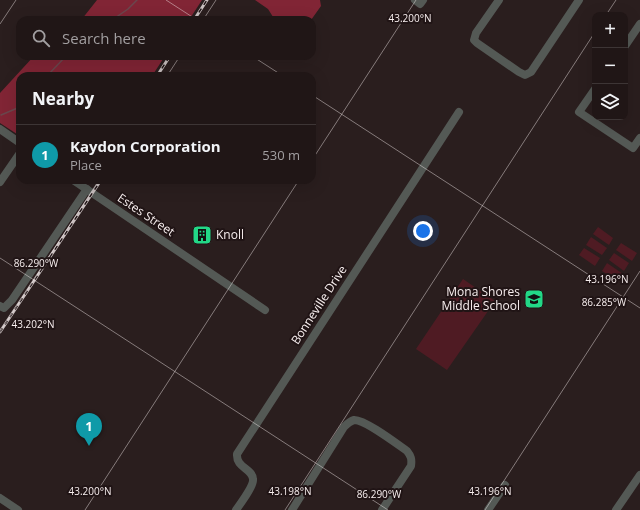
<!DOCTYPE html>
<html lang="en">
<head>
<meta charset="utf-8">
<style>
  :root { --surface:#201616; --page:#281f1f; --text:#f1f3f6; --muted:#a29fa1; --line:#3d3535; --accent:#22d887 }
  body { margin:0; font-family:"Open Sans",sans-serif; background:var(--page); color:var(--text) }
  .controls { position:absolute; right:12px; top:12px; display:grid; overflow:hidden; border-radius:8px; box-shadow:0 4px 16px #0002 }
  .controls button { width:36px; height:36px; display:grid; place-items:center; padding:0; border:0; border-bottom:1px solid var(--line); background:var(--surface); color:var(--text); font:20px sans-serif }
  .you { position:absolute; left:423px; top:231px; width:14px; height:14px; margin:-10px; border:3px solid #fff; border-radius:50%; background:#1a73e8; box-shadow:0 0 0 6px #1a73e833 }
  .badge { display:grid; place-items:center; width:26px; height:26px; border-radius:50%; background:var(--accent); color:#fff; font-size:13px; font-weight:700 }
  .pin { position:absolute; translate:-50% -33px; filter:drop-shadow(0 1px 2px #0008) }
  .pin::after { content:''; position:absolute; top:21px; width:14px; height:12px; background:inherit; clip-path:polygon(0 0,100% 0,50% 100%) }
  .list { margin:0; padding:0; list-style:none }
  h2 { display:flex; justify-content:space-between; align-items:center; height:52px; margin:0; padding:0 16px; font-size:17px }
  h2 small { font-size:13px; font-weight:400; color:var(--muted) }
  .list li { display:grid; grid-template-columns:26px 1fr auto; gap:12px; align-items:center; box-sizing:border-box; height:60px; padding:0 16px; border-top:1px solid var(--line) }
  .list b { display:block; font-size:15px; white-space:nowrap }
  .list p { margin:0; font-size:13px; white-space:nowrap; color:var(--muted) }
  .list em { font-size:13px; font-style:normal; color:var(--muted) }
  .icon { flex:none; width:22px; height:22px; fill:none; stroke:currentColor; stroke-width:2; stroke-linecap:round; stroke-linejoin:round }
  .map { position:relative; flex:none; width:640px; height:510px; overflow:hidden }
  .search { position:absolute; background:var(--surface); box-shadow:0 4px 16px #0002; left:16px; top:16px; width:300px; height:44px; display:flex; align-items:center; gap:10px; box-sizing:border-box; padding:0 14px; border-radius:12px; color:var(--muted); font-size:15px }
  .panel { position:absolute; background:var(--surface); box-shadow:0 4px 16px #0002; left:16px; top:72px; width:300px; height:112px; border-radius:12px }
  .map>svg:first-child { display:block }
  .green { fill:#4f1b23 }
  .forest { fill:#812535 }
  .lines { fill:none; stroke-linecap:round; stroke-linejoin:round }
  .stream { stroke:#6a474d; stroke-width:1.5 }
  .minor { stroke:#545955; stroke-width:8 }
  .rail-casing { stroke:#c9bfbf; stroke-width:3 }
  .rail { stroke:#201415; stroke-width:1.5; stroke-dasharray:4.5; stroke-linecap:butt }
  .ticks { fill:none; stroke:#f7eeee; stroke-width:1; stroke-opacity:0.45 }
  .labels { text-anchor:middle; stroke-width:4; stroke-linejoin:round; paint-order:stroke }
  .street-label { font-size:12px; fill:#f7eeee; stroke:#201415 }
  .poi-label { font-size:12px; fill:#f7eeee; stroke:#201415; text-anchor:start }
  .ticks-label { font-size:10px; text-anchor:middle; fill:#f7eeee; stroke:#201415; stroke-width:4; stroke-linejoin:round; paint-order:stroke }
</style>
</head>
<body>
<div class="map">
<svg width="640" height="510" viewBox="0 0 640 510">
  <rect width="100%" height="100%" fill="#2a1e1e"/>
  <g class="green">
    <path d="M598,227L613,238L609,245L593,234Z"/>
    <path d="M591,237L607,248L602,255L586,245Z"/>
    <path d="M621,243L637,253L632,261L616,250Z"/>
    <path d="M584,248L600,258L595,266L579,255Z"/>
    <path d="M614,253L629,263L624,271L609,260Z"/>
    <path d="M607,263L623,274L618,281L602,271Z"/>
    <path d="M463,279L495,301L447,370L416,349Z"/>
  </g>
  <g class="forest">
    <path d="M97,0H202L189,20H67L69,17L82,19Z"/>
    <path d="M255,0H320L321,6L311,20H275L268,9Z"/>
    <path d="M34,56H165L152,76H20V136L0,123V93Z"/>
  </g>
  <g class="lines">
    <g class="stream">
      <path d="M112,20L128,9L137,0"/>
      <path d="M47,76L66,56"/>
      <path d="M1,115L20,107"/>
    </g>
    <g class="minor">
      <path d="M415,0L420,4L423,0"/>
      <path d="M499,0L476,33L474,40L477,43L519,72L525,75L531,72L579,0"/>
      <path d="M625,46L640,24"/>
      <path d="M595,89L579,112L633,148L640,138"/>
      <path d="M0,129L20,143"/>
      <path d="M73,180L265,310"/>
      <path d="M0,182L20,153"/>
      <path d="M0,306L4,308L12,300L87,189"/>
      <path d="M0,498L18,510"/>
      <path d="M236,510C240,504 254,486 253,479C252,468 236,468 237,454L459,112"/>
      <path d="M292,510L344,427C347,424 350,421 354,420C364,419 397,444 407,451C411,456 412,459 411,466L382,510"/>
      <path d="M488,510L505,485"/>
      <path d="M616,510L640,475"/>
    </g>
    <defs>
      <g id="rail">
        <path d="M194,20L207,0"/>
        <path d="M157,76L170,56"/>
        <path d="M0,332L101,180"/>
      </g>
    </defs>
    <use href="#rail" class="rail-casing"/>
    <use href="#rail" class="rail"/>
  </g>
  <path class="ticks" d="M166,0L197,20M606,15L616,0M203,20L216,0M0,24L16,0M252,56L283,76M167,76L180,56M312,95L640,308M312,160L416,0M0,258L388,510M0,332L99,180M85,510L299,180M285,510L595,32M485,510L640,271"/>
  <defs>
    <symbol id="building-square" viewBox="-11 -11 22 22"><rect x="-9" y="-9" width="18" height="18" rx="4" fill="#22d887" stroke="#201415"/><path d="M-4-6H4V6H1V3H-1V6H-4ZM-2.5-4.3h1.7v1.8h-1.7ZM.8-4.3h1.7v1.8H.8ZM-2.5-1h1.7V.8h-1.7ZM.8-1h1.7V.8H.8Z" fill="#111"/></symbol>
    <symbol id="school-square" viewBox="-11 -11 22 22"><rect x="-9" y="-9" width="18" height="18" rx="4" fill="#22d887" stroke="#201415"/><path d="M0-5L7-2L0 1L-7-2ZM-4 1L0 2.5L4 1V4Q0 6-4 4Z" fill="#111"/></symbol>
  </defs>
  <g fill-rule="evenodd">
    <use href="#building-square" x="191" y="224" width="22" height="22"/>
    <use href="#school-square" x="523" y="288" width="22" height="22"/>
  </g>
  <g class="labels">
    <g class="street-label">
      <text transform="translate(146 215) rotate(34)" y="4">Estes Street</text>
      <text transform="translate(319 305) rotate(-57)" y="4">Bonneville Drive</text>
    </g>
    <g class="poi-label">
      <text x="216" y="239">Knoll</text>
      <text x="520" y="296" text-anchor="end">Mona Shores<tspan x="520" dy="14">Middle School</tspan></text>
    </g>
  </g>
  <g class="ticks-label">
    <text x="410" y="22">43.200°N</text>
    <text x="36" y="267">86.290°W</text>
    <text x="607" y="283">43.196°N</text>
    <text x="604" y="306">86.285°W</text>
    <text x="33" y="328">43.202°N</text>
    <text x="90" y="495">43.200°N</text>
    <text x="290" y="495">43.198°N</text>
    <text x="490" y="495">43.196°N</text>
    <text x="379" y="498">86.290°W</text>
  </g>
</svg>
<div class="controls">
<button>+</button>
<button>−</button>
<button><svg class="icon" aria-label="layers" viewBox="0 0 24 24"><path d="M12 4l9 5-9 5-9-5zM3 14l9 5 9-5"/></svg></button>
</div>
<div class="you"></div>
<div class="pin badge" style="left:89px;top:446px;background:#0f9aa8">1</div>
<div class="search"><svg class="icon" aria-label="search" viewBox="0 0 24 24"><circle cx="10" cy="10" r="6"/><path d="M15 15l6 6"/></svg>Search here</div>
<section class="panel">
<h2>Nearby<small></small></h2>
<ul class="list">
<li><span class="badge" style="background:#0f9aa8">1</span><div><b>Kaydon Corporation</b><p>Place</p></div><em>530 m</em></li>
</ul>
</section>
</div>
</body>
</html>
